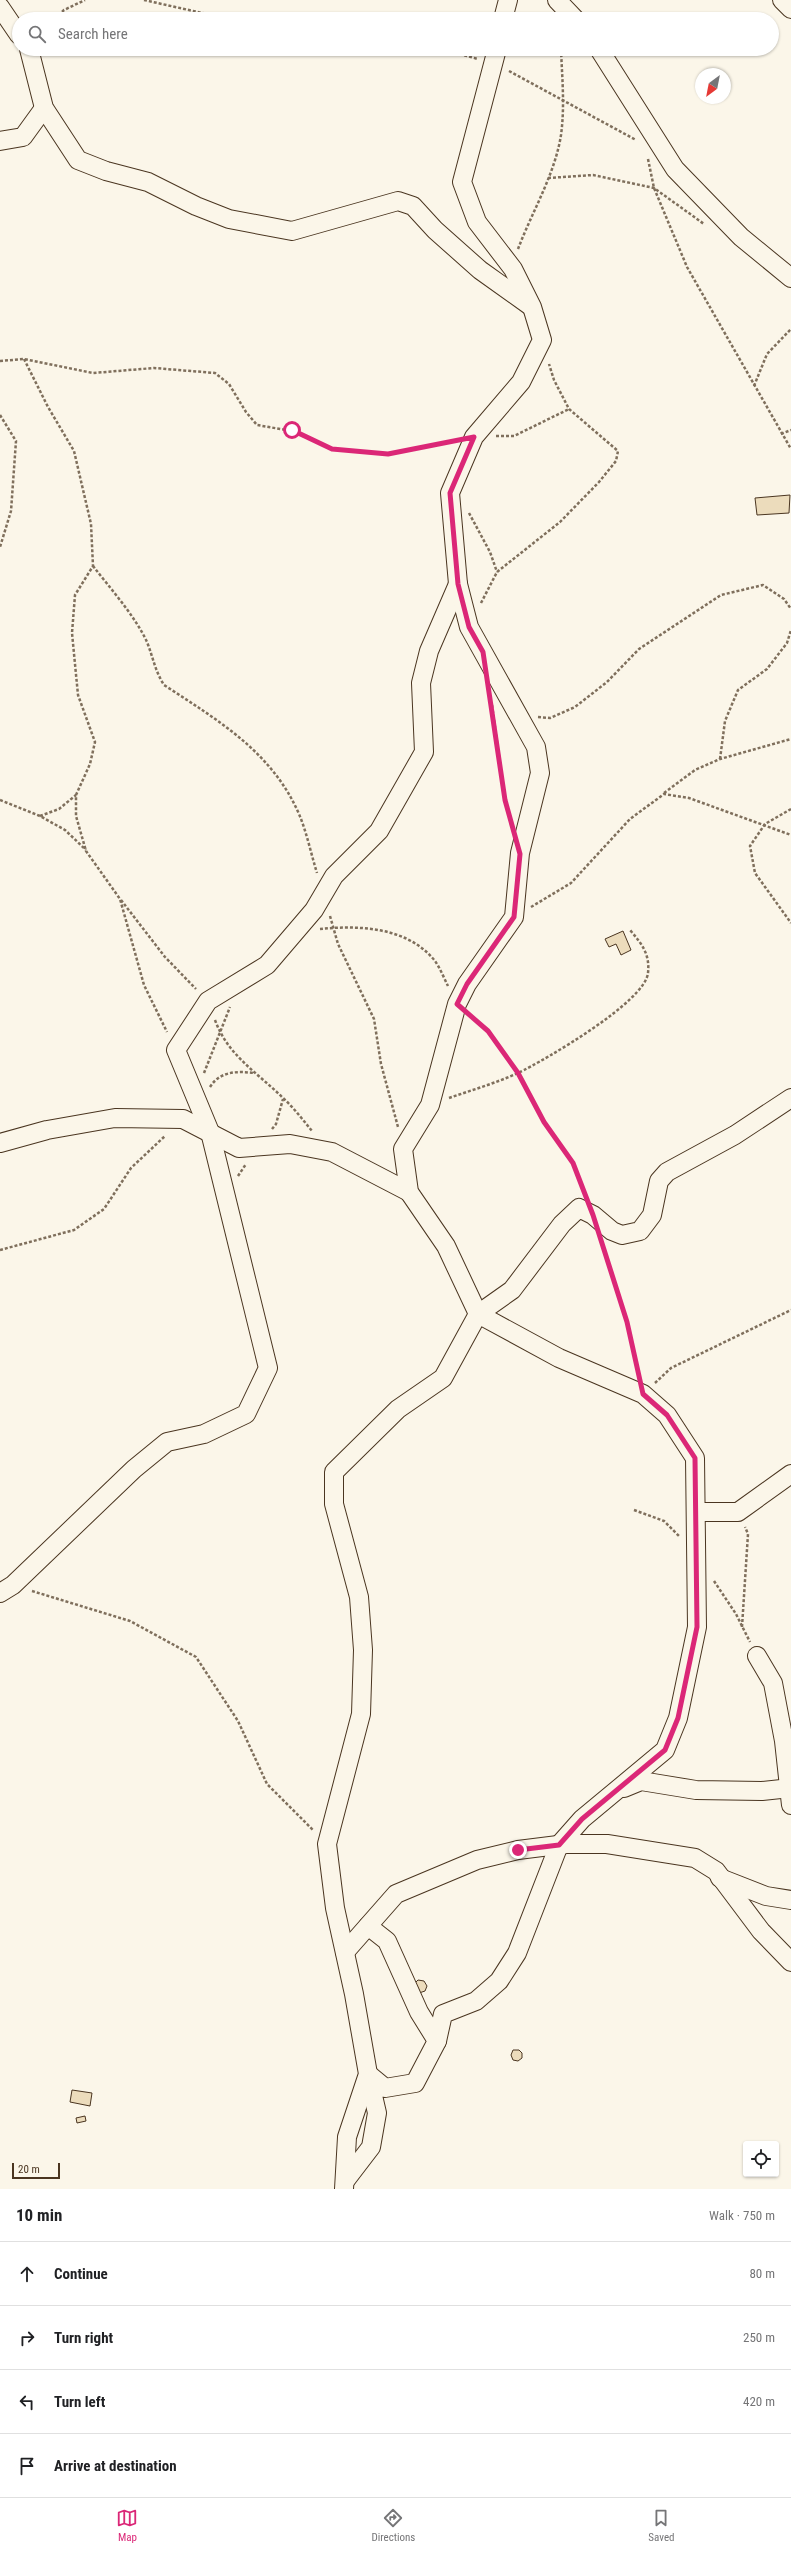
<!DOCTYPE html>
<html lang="en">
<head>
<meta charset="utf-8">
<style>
  :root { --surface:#fff; --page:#f6f6f6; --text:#202124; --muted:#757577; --line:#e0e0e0; --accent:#db2777 }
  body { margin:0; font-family:"Roboto Condensed",sans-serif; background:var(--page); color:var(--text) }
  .controls { position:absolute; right:12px; bottom:12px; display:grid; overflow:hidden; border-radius:4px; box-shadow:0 1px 3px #0004 }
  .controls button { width:36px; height:36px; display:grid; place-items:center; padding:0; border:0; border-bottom:1px solid var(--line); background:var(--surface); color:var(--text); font:20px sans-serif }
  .compass { position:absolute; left:695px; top:68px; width:36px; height:36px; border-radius:50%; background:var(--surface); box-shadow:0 1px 3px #0004; rotate:212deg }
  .scale { position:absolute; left:12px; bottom:10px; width:48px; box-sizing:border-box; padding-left:4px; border:2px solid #4a3520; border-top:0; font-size:11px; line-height:14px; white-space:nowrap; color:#4a3520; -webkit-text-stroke:3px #fbf6e9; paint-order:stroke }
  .stop { position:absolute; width:12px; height:12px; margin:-9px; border:3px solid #db2777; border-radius:50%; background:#fff }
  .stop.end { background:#db2777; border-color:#fff; box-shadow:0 1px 4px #0008 }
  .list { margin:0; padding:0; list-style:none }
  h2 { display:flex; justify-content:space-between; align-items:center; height:52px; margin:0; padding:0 16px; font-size:17px }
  h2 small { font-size:13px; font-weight:400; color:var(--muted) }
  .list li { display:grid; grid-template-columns:26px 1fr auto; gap:12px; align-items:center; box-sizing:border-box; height:64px; padding:0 16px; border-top:1px solid var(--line) }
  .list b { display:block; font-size:15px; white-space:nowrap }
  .list em { font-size:13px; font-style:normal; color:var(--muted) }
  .icon { flex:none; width:22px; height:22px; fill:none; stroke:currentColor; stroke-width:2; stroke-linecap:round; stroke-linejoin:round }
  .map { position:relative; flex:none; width:791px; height:2189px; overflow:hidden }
  .search { position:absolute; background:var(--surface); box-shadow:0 1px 3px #0004; left:12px; right:12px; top:12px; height:44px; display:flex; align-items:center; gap:10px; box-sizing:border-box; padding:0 14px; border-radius:22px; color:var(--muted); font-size:15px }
  .sheet { height:308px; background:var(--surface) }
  nav { display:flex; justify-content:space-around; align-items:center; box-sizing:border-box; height:56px; border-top:1px solid var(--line); background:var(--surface); font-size:11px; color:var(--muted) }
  nav a { display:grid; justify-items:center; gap:2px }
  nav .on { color:var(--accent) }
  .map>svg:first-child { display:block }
  .building { fill:#ecdcbc; stroke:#4a3520 }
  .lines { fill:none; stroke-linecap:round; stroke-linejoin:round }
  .minor-casing { stroke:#4a3520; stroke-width:20 }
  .path { stroke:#7f6f5c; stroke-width:2.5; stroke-dasharray:3 2; stroke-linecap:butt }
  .minor { stroke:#fbf6e9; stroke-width:18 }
  .route { stroke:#db2777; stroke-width:5 }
</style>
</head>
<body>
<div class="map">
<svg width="791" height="2189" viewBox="0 0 791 2189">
  <rect width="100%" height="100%" fill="#fbf6e9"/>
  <g class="building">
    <path d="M790,495L789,513L757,515L755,498Z"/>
    <path d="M623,931L631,950L621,955L616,944L609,947L605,939Z"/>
    <path d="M418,1980L424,1981L427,1986L425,1991L419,1993L414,1984Z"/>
    <path d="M513,2050H519L522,2053V2058L518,2061L513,2060L511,2055Z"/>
    <path d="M72,2090L92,2093L90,2106L70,2102Z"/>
    <path d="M85,2116L86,2121L77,2123L76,2118Z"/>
  </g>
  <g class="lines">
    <defs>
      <g id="minor">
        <path d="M557,0L575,19"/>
        <path d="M782,0L791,9"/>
        <path d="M0,7L19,35"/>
        <path d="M503,19L508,0"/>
        <path d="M29,49L44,108L78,160L106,171L148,182L196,206L229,219L292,231L398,201L413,206L435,230L480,270L529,305"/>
        <path d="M599,49L675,169L741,237L791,278"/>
        <path d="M0,141L23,137L44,108"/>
        <path d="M0,1143L47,1130L115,1118L183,1119L239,1148L290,1144L332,1152L409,1192"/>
        <path d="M696,1512H738L791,1474"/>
        <path d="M0,1593L13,1585L134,1469L167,1442L204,1434L246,1414L268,1368L210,1132L176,1050L208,1001L267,965L314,910L334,876L379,831L424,752L421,683L429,651L458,584"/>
        <path d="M757,1656L773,1683L784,1741L791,1805"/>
        <path d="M624,1788L641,1781L696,1790L762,1791L791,1788"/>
        <path d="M720,1878L766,1896L791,1900"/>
        <path d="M345,1952L396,1894L477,1860L518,1850L566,1844H607L695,1858L716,1871L761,1931L791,1962"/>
        <path d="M437,2041L443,2014L476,2001L499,1981L517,1953L559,1845L582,1819L665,1750L678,1718L697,1627L695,1458L667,1415L643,1394L559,1358L478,1314L512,1290L562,1224L579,1208L593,1215L612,1231L622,1235L640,1231L652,1215L659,1181L667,1172L735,1135L791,1098"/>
        <path d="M345,2181L371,2147L377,2113L368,2074L385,2088L415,2083L437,2041L419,2012L387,1941L368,1926"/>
        <path d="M344,2189L347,2137L368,2074L354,1994L335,1908L327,1844L361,1714L363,1650L359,1597L334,1504V1472L398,1409L443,1378L478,1314L446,1246L409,1192L403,1149L430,1105L457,1004L467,984L514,917L520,853L540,773L536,747L469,627L458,584L450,493L474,437L521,382L542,340L532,307L513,269L477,222L462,182L497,49"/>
      </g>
    </defs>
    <use href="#minor" class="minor-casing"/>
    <g class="path">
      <path d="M144,0L229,19"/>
      <path d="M55,19L64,10L85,0"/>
      <path d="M274,19L305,14L325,19"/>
      <path d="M440,49L478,59"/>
      <path d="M509,71L636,140"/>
      <path d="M648,159L654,188L687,267L791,449"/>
      <path d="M548,178L593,175L654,188L704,224"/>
      <path d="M518,249C532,212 555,174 561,135C565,106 562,77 561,49"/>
      <path d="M24,359L48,407L74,451L91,524L93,566L75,595L72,633L78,695L95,742L90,764L76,795V816L86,851L120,899L144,985L167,1032"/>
      <path d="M0,361L24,359L93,373L154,368L215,373L229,384L246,412L257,425L292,431L332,449L388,454L455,441"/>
      <path d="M754,386L767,354L791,329"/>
      <path d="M0,415L16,441L11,511L0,547"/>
      <path d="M781,434L791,430"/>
      <path d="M496,436H514L569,409"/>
      <path d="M469,513L490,552L497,572"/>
      <path d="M93,566C110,588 135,616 147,642C153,657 155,671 164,685C219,721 272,752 299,814C307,833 311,854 317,873"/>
      <path d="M481,603L497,572L560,522L599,482L616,461L618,451L569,409L554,380L549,364"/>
      <path d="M492,705L505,800L510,818"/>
      <path d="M538,717L550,718L575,707L607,682L639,649L721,595L763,585L784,599L791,609"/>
      <path d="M720,759L725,721L738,690L767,669L787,643L791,630"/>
      <path d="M664,793L695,770L720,759L791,739"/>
      <path d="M0,800L40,816L65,830L86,850"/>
      <path d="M791,809L765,824L750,846L755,873L791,923"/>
      <path d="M40,816L59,809L76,795"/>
      <path d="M121,900L165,957L196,989"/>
      <path d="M531,907L571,883L630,819L664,794L689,798L791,835"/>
      <path d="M330,916L338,944L374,1019L381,1064L398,1127"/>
      <path d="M320,929C359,925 408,927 435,961C440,968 444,978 448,986"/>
      <path d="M471,1016L488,1031L518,1073L544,1122L573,1163L584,1192"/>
      <path d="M215,1020C228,1056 258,1073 283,1098C294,1108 303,1120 312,1131"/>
      <path d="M204,1073L230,1007"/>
      <path d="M210,1087C220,1071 237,1071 254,1073"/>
      <path d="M449,1098C472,1090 496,1083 518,1073C545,1060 645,1002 648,973C650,954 642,944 630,930"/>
      <path d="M272,1129L276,1124L283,1099"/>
      <path d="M238,1176L246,1164"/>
      <path d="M603,1246L627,1322L639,1374"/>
      <path d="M0,1250L74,1230L104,1209L131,1168L165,1136"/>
      <path d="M655,1383L671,1368L791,1310"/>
      <path d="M634,1510L664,1521L679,1536"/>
      <path d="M714,1581L736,1614L750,1642"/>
      <path d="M32,1591L130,1621L196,1657L238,1721L267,1784L313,1830"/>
      <path d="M742,1627L748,1534L745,1527"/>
    </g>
    <use href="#minor" class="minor"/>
  </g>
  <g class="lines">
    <path class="route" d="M292,430L332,449L388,454L474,437L450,493L458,584L469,627L483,652L505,800L520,854L514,917L467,984L457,1004L488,1031L518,1073L544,1122L573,1163L593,1215L627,1322L643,1394L667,1415L695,1458L697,1627L678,1718L665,1750L582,1819L559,1845L518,1850"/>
  </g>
</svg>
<div class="controls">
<button><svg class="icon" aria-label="locate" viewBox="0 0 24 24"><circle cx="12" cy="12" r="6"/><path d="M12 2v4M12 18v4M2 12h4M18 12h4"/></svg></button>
</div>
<svg class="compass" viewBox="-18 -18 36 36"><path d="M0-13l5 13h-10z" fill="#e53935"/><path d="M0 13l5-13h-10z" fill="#757577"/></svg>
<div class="scale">20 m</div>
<div class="stop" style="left:292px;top:430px"></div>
<div class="stop end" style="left:518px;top:1850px"></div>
<div class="search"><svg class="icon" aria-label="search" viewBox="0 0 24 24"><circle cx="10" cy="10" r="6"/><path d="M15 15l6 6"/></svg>Search here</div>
</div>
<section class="sheet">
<h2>10 min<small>Walk · 750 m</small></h2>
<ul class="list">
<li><svg class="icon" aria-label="ahead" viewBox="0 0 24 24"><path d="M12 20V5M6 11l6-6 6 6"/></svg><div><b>Continue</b></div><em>80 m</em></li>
<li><svg class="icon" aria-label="right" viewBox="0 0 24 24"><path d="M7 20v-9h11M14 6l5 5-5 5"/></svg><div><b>Turn right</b></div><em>250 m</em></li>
<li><svg class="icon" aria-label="left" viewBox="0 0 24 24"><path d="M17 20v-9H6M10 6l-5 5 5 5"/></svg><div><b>Turn left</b></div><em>420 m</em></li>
<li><svg class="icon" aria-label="arrive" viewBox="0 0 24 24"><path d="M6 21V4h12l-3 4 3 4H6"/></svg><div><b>Arrive at destination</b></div></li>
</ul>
</section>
<nav>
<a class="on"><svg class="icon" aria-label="map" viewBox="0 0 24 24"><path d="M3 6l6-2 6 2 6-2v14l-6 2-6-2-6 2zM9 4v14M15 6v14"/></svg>Map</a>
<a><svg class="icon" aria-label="directions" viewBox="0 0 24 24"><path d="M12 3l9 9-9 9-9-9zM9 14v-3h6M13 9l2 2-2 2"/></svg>Directions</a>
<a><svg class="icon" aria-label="saved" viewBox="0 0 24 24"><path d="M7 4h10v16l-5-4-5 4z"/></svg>Saved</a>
</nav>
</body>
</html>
